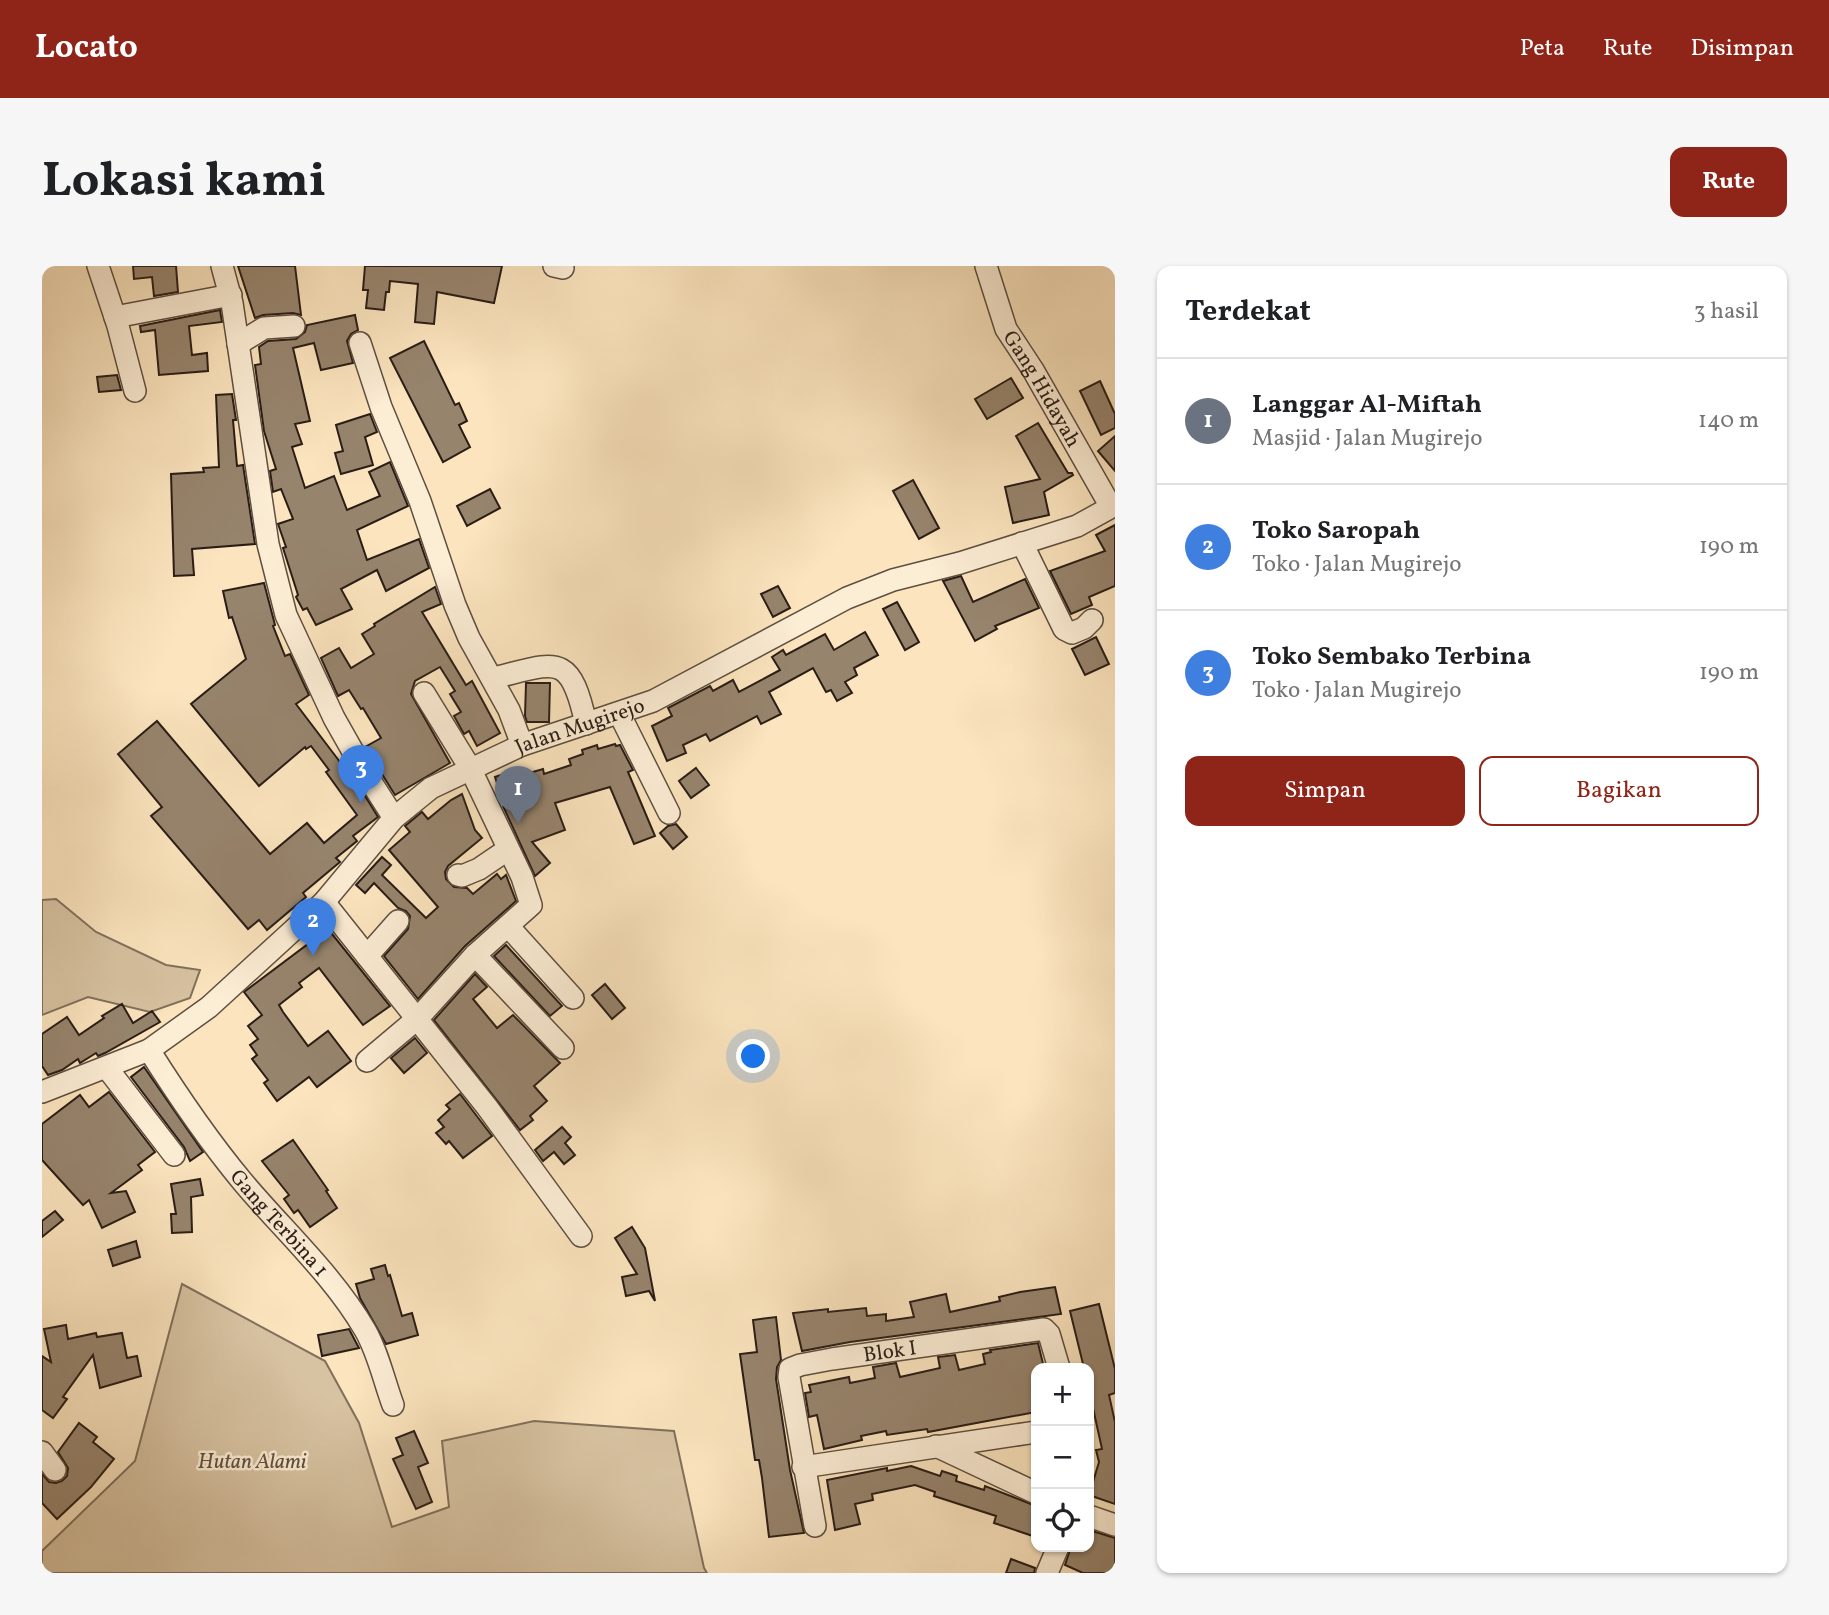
<!DOCTYPE html>
<html lang="id">
<head>
<meta charset="utf-8">
<style>
  :root { --surface:#fff; --page:#f6f6f6; --text:#202124; --muted:#757577; --line:#e0e0e0; --accent:#8f2418 }
  body { margin:0; font-family:Vollkorn,serif; background:var(--page); color:var(--text) }
  .controls { position:absolute; right:21px; bottom:21px; display:grid; overflow:hidden; border-radius:14px; box-shadow:0 2px 5px #0004 }
  .controls button { width:63px; height:63px; display:grid; place-items:center; padding:0; border:0; border-bottom:2px solid var(--line); background:var(--surface); color:var(--text); font:35px sans-serif }
  .you { position:absolute; left:712px; top:791px; width:24px; height:24px; margin:-18px; border:5px solid #fff; border-radius:50%; background:#1a73e8; box-shadow:0 0 0 10px #1a73e833 }
  .badge { display:grid; place-items:center; width:46px; height:46px; border-radius:50%; background:var(--accent); color:#fff; font-size:23px; font-weight:700 }
  .pin { position:absolute; translate:-50% -58px; filter:drop-shadow(0 2px 4px #0008) }
  .pin::after { content:''; position:absolute; top:37px; width:24px; height:21px; background:inherit; clip-path:polygon(0 0,100% 0,50% 100%) }
  .list { margin:0; padding:0; list-style:none }
  h2 { display:flex; justify-content:space-between; align-items:center; height:91px; margin:0; padding:0 28px; font-size:30px }
  h2 small { font-size:23px; font-weight:400; color:var(--muted) }
  .list li { display:grid; grid-template-columns:46px 1fr auto; gap:21px; align-items:center; box-sizing:border-box; height:126px; padding:0 28px; border-top:2px solid var(--line) }
  .list b { display:block; font-size:26px; white-space:nowrap }
  .list p { margin:0; font-size:23px; white-space:nowrap; color:var(--muted) }
  .list em { font-size:23px; font-style:normal; color:var(--muted) }
  .actions { display:flex; gap:14px; padding:21px 28px }
  .actions a { flex:1; padding:16px 0; border:2px solid var(--accent); border-radius:14px; text-align:center; font-size:24px; color:var(--accent) }
  .actions .main { background:var(--accent); color:#fff }
  .icon { flex:none; width:38px; height:38px; fill:none; stroke:currentColor; stroke-width:2; stroke-linecap:round; stroke-linejoin:round }
  .map { position:relative; flex:none; width:1073px; height:1307px; overflow:hidden; border-radius:14px }
  header { display:flex; align-items:center; gap:42px; box-sizing:border-box; height:98px; padding:0 35px; background:var(--accent); color:#fff }
  header strong { font-size:33px }
  nav { display:flex; gap:38px; margin-inline-start:auto; font-size:24px }
  .intro { display:flex; align-items:center; justify-content:space-between; box-sizing:border-box; height:168px; padding:0 42px }
  h1 { margin:0; font-size:49px }
  .button { padding:18px 32px; border-radius:14px; background:var(--accent); color:#fff; font-size:24px; font-weight:700 }
  main { display:flex; gap:42px; padding:0 42px }
  aside { flex:1; background:var(--surface); border-radius:14px; box-shadow:0 2px 5px #0004 }
  .map>svg:first-child { display:block }
  .green { fill:#d7c2a1; stroke:#80705c; stroke-width:2 }
  .building { fill:#97846d; stroke:#2a1d16; stroke-width:2 }
  .lines { fill:none; stroke-linecap:round; stroke-linejoin:round }
  .minor-casing { stroke:#5e4f40; stroke-width:24 }
  .minor { stroke:#fcedd5; stroke-width:21 }
  .labels { text-anchor:middle; stroke-width:5; stroke-linejoin:round; paint-order:stroke }
  .street-label { font-size:21px; fill:#2a1d16; stroke:#fcedd5 }
  .park-label { font-size:21px; font-style:italic; fill:#5e4f40; stroke:#fcedd5 }
</style>
</head>
<body>
<header>
<strong>Locato</strong>
<nav><a>Peta</a><a>Rute</a><a>Disimpan</a></nav>
</header>
<div class="intro"><h1>Lokasi kami</h1><a class="button">Rute</a></div>
<main>
<div class="map">
<svg width="1073" height="1307" viewBox="0 0 1073 1307">
  <rect width="100%" height="100%" fill="#fbe4be"/>
  <filter id="stains"><feTurbulence type="fractalNoise" baseFrequency=".00286" numOctaves="4"/><feColorMatrix values="0 0 0 0 .2 0 0 0 0 .09 0 0 0 0 .02 0 0 0 .5 -.17"/></filter>
  <radialGradient id="worn" r=".72"><stop offset=".6" stop-color="#630" stop-opacity="0"/><stop offset="1" stop-color="#630" stop-opacity=".3"/></radialGradient>
  <g class="green">
    <path d="M14,633L54,666L124,699L158,704L148,732L108,746L46,731L0,749V634Z"/>
    <path d="M140,1018L283,1095L317,1157L350,1261L407,1241L400,1175L492,1155L632,1165L662,1302L665,1307H0V1285L93,1195Z"/>
  </g>
  <g class="building">
    <path d="M91,0H134L136,26L112,30L110,11L92,13Z"/>
    <path d="M196,0H253L259,49L251,47L221,49L213,52Z"/>
    <path d="M323,0H460L452,37L395,26L392,58L373,56L376,18L348,15L347,26H344L342,44L324,42L326,24H321Z"/>
    <path d="M178,44L180,56L147,60L150,89L165,87L166,105L117,109L113,64L99,66L98,60Z"/>
    <path d="M313,49L316,64L309,68L305,75L311,97L279,104L272,77L251,82L268,155L253,158L260,178L250,181L263,222L292,210L305,244L338,230L327,206L348,196L366,240L315,264L325,294L377,273L387,302L344,325L335,304L299,323L310,343L274,359L265,342L261,344L254,331L256,329L241,282L244,281L236,258L251,253L239,223L231,226L228,205L234,203L222,165L213,99L219,98L217,81L226,75L254,73L263,66L265,59Z"/>
    <path d="M382,75L413,139L417,137L425,155L417,159L428,181L401,196L348,92Z"/>
    <path d="M75,109L79,124L57,126L55,111Z"/>
    <path d="M969,112L981,132L945,153L933,133Z"/>
    <path d="M1058,115L1073,148V162L1059,169L1038,125Z"/>
    <path d="M190,128L194,154H191L195,200L201,199L213,278L150,283L152,309L132,310L129,208L162,206L161,202L177,201L174,129Z"/>
    <path d="M328,148L335,166L323,171L331,199L299,208L293,187L301,185L294,159Z"/>
    <path d="M996,157L1026,207H1030L1031,209L1002,226L1007,249L971,257L963,221L998,213L974,170Z"/>
    <path d="M1073,170V205L1056,185Z"/>
    <path d="M871,214L897,262L877,273L851,225Z"/>
    <path d="M448,223L458,242L425,260L415,240Z"/>
    <path d="M1073,259V320L1047,331L1050,339L1029,348L1008,305L1063,285L1054,269Z"/>
    <path d="M919,310L931,336L983,313L997,342L953,360L955,363L933,375L901,315Z"/>
    <path d="M222,317L233,359L231,360L243,390L248,388L267,429L254,438L298,496L301,494L336,551L311,570L315,575L294,592L298,596L261,627L264,631L225,664L217,654L206,663L109,550L120,541L76,488L115,455L228,588L265,557L282,577L315,549L284,506L287,504L269,480L264,483L263,481L217,520L149,438L204,393L190,351L187,352L181,325Z"/>
    <path d="M736,320L748,342L731,351L719,328Z"/>
    <path d="M393,321L399,338L380,346L424,419L430,415L458,467L435,480L427,465L422,468L412,450L419,446L408,428L413,425L398,401L373,415L369,428L408,497L353,529L323,481L339,472L321,442L319,443L307,424L296,430L279,392L297,382L309,402L332,388L320,368L333,360L332,358Z"/>
    <path d="M855,336L877,376L863,384L841,343Z"/>
    <path d="M823,366L836,389L812,402L815,409L803,416L810,427L795,435L789,424L784,426L771,402L727,426L739,448L719,458L715,450L668,475L664,468L641,479L644,487L625,495L610,460L630,450L626,442L668,420L671,425L691,414L697,426L738,404L730,391L741,384L744,389L783,368L792,384Z"/>
    <path d="M1054,371L1067,398L1043,409L1030,383Z"/>
    <path d="M484,417H508L507,456H485L483,450Z"/>
    <path d="M573,478L574,480L578,479L591,504L586,506L613,570L592,578L568,521L513,537L523,564L490,576L508,597L493,610L461,540L462,539L453,511L468,506L470,512L501,503L502,508L529,499L527,493L541,488L540,484L555,479L556,483Z"/>
    <path d="M654,502L667,519L649,532L637,515Z"/>
    <path d="M420,528L433,564L440,572L406,600L403,606L404,613L412,621L425,622L431,628L455,608L459,613L464,609L474,635L423,680L376,733L342,690L366,663L368,650L364,645L356,642L332,617L323,627L314,619L340,591L349,599L340,609L384,652L396,641L347,584L368,566L363,560L380,546L386,553L409,534Z"/>
    <path d="M634,558L645,571L631,583L618,567L626,560Z"/>
    <path d="M286,663L348,740L321,759L277,702L257,717L260,721L237,739L241,746L266,780L286,765L309,795L275,821L267,811L235,835L222,817L226,814L210,793L215,789L208,779L216,773L206,760L220,749L202,726Z"/>
    <path d="M464,679L520,740L508,750L452,690Z"/>
    <path d="M433,708L445,721L431,733L455,762L471,749L518,797L492,820L505,835L488,850L491,854L478,864L392,754Z"/>
    <path d="M563,718L583,742L570,753L550,729Z"/>
    <path d="M80,738L91,757L110,745L118,756L63,787L56,790L54,787L38,797L36,793L20,804L6,809L0,800V768L25,751L37,769L62,752L60,750Z"/>
    <path d="M373,772L385,787L362,807L349,792Z"/>
    <path d="M102,801L161,886L148,895L142,881L89,811Z"/>
    <path d="M67,826L113,886L96,899L100,904L69,927L84,925L93,946L60,962L47,934L41,939L0,894V858L38,829L47,841Z"/>
    <path d="M418,828L450,870L421,892L407,875L404,878L394,867L402,861L396,854L408,843L404,839Z"/>
    <path d="M520,861L529,871L523,877L533,889L522,898L512,886L501,895L493,884Z"/>
    <path d="M251,874L286,924L284,925L295,942L268,961L256,944L252,947L242,933L247,929L220,895Z"/>
    <path d="M158,913L161,929L149,931L150,966L130,967L129,948H134L129,918Z"/>
    <path d="M13,945L21,954L0,971V955Z"/>
    <path d="M590,961L603,982L613,1035L607,1025L584,1030L580,1011L595,1008L573,972Z"/>
    <path d="M94,975L98,991L71,1000L66,984Z"/>
    <path d="M343,999L346,1010L348,1009L360,1050L370,1047L376,1069L344,1078L318,1032L314,1018L332,1013L329,1003Z"/>
    <path d="M1013,1021L1019,1048L808,1076L760,1085L751,1047L786,1043V1046L824,1042L825,1050L844,1048V1055L872,1051L868,1036L904,1028L908,1046L958,1035L957,1031L978,1026Z"/>
    <path d="M1057,1038L1073,1103V1127L1067,1129L1073,1156V1238L1047,1229L1057,1196L1054,1184L1060,1183L1049,1133H1047V1102H1042L1028,1045Z"/>
    <path d="M734,1051L739,1094L735,1101L734,1113L748,1204L762,1267L727,1271L720,1212L717,1194H713L698,1088L715,1086L711,1054Z"/>
    <path d="M24,1059L26,1073L54,1067L55,1071L80,1067L85,1092L95,1090L99,1110L58,1122L51,1089L21,1131L25,1133L11,1152L0,1144V1090L9,1096L2,1063Z"/>
    <path d="M307,1063L317,1082L280,1090L276,1069Z"/>
    <path d="M996,1077L1002,1102H994V1146L886,1166L885,1163L845,1169L844,1165L819,1170L820,1174L782,1183L775,1149L767,1151L763,1127L769,1126L767,1119L807,1111L808,1117L833,1112L831,1101L854,1097L858,1111L898,1102L896,1091L913,1089L917,1104L943,1098L941,1088L949,1086L948,1084Z"/>
    <path d="M37,1157L55,1171L51,1176L72,1193L49,1221L15,1253L0,1237V1208L7,1216L14,1217L20,1215L25,1210L26,1202L16,1186Z"/>
    <path d="M372,1165L386,1197L376,1201L390,1236L374,1243L351,1193L361,1189L354,1172Z"/>
    <path d="M869,1200L898,1210L900,1205L915,1210L914,1215L942,1224L943,1220L994,1240V1271L952,1257L954,1250L892,1230L893,1226L873,1219L830,1228L831,1234L813,1238L818,1258L793,1264L785,1214L845,1202V1205Z"/>
    <path d="M1047,1264L1073,1272V1307H1041L1023,1299L1029,1281H1047Z"/>
    <path d="M969,1293L993,1302L992,1307H964Z"/>
  </g>
  <g class="lines">
    <defs>
      <g id="minor">
        <path d="M56,0L76,60L93,125"/>
        <path d="M180,0L190,37L226,278L244,349L292,452L322,505L352,552"/>
        <path d="M512,0L521,2"/>
        <path id="s1" d="M944,0L964,63L991,104L1069,241"/>
        <path d="M73,51L189,29"/>
        <path d="M318,77L339,141L378,235L413,339L427,372L467,444L480,479"/>
        <path d="M196,78L222,62L252,60"/>
        <path d="M980,277L1022,363L1030,367L1042,362L1050,354"/>
        <path d="M451,412C514,397 528,384 544,458"/>
        <path d="M577,447L627,547"/>
        <path d="M416,609L420,610L437,603L465,584"/>
        <path d="M282,636L445,841L539,970"/>
        <path d="M466,660L531,732"/>
        <path d="M433,689L521,782"/>
        <path d="M325,690L356,655"/>
        <path id="s2" d="M107,784C136,830 166,874 200,915C241,964 291,1009 323,1064C336,1086 342,1115 351,1139"/>
        <path d="M325,795L376,752L433,689L489,639L480,611L428,502L382,427"/>
        <path d="M65,802L132,889"/>
        <path id="s3" d="M0,826L107,784L167,741L282,636L352,552L389,522L480,479L611,435L805,332L851,314L918,297L1035,260L1073,239"/>
        <path d="M894,1180L994,1227"/>
        <path d="M0,1186L13,1204"/>
        <path d="M761,1201L994,1166"/>
        <path d="M1047,1250L1073,1259"/>
        <path id="s4" d="M773,1260L747,1111L748,1103L758,1099L790,1093L1002,1063L1007,1068L1017,1102"/>
        <path d="M1005,1307L1016,1281"/>
      </g>
    </defs>
    <use href="#minor" class="minor-casing"/>
    <use href="#minor" class="minor"/>
  </g>
  <g class="labels">
    <g class="street-label">
      <text dy="7" stroke="none"><textPath href="#s1" startOffset="136">Gang Hidayah</textPath></text>
      <text dy="7" stroke="none"><textPath href="#s3" startOffset="663">Jalan Mugirejo</textPath></text>
      <text dy="7" stroke="none"><textPath href="#s2" startOffset="217">Gang Terbina 1</textPath></text>
      <text dy="7" stroke="none"><textPath href="#s4" startOffset="261">Blok I</textPath></text>
    </g>
    <g class="park-label">
      <text x="210" y="1202">Hutan Alami</text>
    </g>
  </g>
  <rect width="100%" height="100%" filter="url(#stains)"/>
  <rect width="100%" height="100%" fill="url(#worn)"/>
</svg>
<div class="controls">
<button>+</button>
<button>−</button>
<button><svg class="icon" aria-label="locate" viewBox="0 0 24 24"><circle cx="12" cy="12" r="6"/><path d="M12 2v4M12 18v4M2 12h4M18 12h4"/></svg></button>
</div>
<div class="you"></div>
<div class="pin badge" style="left:476px;top:558px;background:#6b7280">1</div>
<div class="pin badge" style="left:271px;top:690px;background:#3f7fe0">2</div>
<div class="pin badge" style="left:319px;top:537px;background:#3f7fe0">3</div>
</div>
<aside>
<h2>Terdekat<small>3 hasil</small></h2>
<ul class="list">
<li><span class="badge" style="background:#6b7280">1</span><div><b>Langgar Al-Miftah</b><p>Masjid · Jalan Mugirejo</p></div><em>140 m</em></li>
<li><span class="badge" style="background:#3f7fe0">2</span><div><b>Toko Saropah</b><p>Toko · Jalan Mugirejo</p></div><em>190 m</em></li>
<li><span class="badge" style="background:#3f7fe0">3</span><div><b>Toko Sembako Terbina</b><p>Toko · Jalan Mugirejo</p></div><em>190 m</em></li>
</ul>
<div class="actions"><a class="main">Simpan</a><a>Bagikan</a></div>
</aside>
</main>
</body>
</html>
